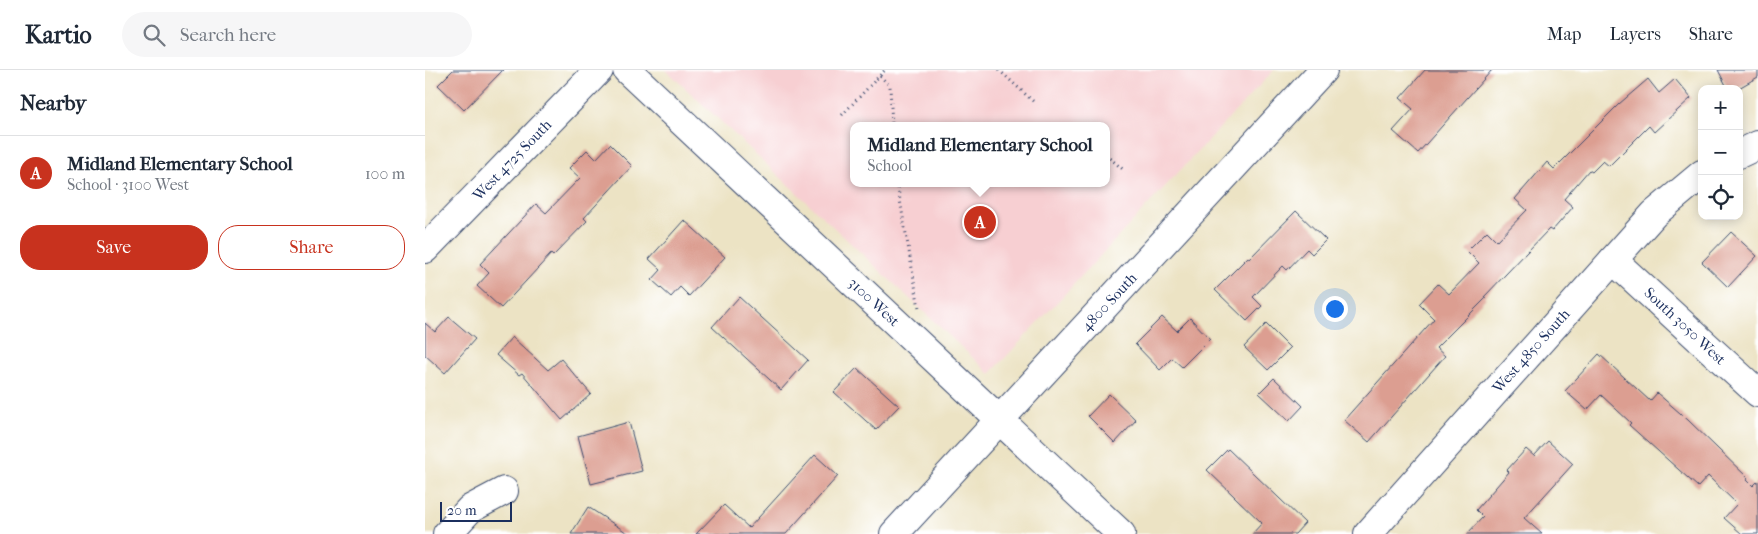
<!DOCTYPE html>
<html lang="en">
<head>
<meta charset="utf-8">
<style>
  :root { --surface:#fff; --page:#f6f6f7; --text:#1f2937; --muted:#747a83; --line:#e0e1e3; --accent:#c8321e }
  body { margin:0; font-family:"IM FELL French Canon",serif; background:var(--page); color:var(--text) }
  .controls { position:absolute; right:15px; top:15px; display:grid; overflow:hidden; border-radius:10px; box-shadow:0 2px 12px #0003 }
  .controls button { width:45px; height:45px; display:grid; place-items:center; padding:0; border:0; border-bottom:1px solid var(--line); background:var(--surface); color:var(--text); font:25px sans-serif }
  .scale { position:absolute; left:15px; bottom:12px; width:72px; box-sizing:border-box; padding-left:5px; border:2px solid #1b2f5e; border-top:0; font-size:14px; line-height:18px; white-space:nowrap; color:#1b2f5e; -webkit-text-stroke:4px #fff; paint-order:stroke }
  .you { position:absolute; left:909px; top:238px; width:18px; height:18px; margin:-12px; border:4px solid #fff; border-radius:50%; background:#1a73e8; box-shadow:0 0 0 8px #1a73e833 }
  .badge { display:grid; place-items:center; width:32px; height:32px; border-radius:50%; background:var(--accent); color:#fff; font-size:16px; font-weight:700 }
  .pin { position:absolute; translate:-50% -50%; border:2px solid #fff; box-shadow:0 1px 5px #0006 }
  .popup { position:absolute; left:425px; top:52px; width:260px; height:65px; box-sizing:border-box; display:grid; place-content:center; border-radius:10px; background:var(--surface); filter:drop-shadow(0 1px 4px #0005); font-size:16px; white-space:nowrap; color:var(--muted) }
  .popup b { font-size:19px; color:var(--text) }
  .popup::after { content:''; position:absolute; left:50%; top:100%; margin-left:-10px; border:10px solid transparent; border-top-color:var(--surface) }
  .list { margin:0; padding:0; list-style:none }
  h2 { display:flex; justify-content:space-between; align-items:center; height:65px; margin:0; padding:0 20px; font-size:21px }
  h2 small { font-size:16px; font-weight:400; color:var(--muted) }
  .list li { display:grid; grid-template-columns:32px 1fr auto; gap:15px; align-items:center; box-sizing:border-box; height:75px; padding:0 20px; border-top:1px solid var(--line) }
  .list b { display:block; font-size:19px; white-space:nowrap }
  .list p { margin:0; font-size:16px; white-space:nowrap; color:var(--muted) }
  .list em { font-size:16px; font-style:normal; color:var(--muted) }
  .actions { display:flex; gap:10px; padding:15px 20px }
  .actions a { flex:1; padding:11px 0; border:1px solid var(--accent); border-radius:20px; text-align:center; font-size:18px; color:var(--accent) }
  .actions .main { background:var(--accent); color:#fff }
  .icon { flex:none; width:28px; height:28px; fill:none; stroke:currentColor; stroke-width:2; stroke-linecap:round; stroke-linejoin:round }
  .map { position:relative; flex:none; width:1333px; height:464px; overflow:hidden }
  header { display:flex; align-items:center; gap:30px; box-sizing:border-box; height:70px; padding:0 25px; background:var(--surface); border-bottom:1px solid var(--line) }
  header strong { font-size:24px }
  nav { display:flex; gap:28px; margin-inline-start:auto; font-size:18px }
  .search { width:350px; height:45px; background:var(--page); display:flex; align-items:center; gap:12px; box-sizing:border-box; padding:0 18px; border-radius:28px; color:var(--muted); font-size:19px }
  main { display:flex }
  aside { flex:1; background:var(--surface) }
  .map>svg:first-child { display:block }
  .built { fill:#f7cfd2; fill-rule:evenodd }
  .building { fill:#dc9e91 }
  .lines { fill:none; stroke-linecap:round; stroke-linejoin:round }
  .minor-casing { stroke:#3a4a6d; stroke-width:30 }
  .tertiary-casing { stroke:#3a4a6d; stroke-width:30 }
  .secondary-casing { stroke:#3a4a6d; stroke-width:30 }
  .path { stroke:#3a4a6d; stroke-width:3; stroke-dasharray:1 4; stroke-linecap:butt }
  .minor { stroke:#fff; stroke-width:28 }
  .tertiary { stroke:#fff; stroke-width:28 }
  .secondary { stroke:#fff; stroke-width:28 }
  .labels { text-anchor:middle; stroke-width:4.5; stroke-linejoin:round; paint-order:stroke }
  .street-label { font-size:15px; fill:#1b2f5e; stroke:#fff }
</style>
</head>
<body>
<header>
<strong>Kartio</strong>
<div class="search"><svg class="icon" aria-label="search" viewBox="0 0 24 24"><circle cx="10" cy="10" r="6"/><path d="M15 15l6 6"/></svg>Search here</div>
<nav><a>Map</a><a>Layers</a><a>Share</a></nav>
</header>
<main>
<aside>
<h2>Nearby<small></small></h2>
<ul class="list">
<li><span class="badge">A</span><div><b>Midland Elementary School</b><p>School · 3100 West</p></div><em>100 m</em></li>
</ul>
<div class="actions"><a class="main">Save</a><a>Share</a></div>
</aside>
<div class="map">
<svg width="1333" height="464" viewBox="0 0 1333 464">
  <rect width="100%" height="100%" fill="#fff"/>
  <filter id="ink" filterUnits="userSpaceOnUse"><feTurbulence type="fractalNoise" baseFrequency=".02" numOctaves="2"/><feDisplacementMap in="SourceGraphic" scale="10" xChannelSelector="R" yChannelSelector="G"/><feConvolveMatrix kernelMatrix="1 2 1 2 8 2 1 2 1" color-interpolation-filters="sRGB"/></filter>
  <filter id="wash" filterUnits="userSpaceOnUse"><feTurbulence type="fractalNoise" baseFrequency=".0096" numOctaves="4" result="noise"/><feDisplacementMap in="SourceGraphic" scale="20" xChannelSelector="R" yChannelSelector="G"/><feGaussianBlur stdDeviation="1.12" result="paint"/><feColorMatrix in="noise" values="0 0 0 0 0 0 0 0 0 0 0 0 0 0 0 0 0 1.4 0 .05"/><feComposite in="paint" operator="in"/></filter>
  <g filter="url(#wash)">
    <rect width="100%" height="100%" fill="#ece3c4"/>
    <path class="built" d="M241,0H849L565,304ZM429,56H681V113H429Z"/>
    <g id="blocks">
      <g class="building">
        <path d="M28,0H78L39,40L13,15Z"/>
        <path d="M1000,0H1067L993,83L968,61L988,39L975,28Z"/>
        <path d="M1293,0H1333V7L1312,19H1303Z"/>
        <path d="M1223,9L1234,23L1250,9L1266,28L1229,62L1224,56L1184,96L1178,91L1167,102L1164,100L1139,129L1148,137L1127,161L1124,159L1059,227L1061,228L1011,278L1020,286L944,372L919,350L1009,249L994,234L1013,214L1024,224L1054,193L1042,181L1062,161L1072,171L1102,140L1090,129L1122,92L1129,99L1194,34Z"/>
        <path d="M185,74L207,96L159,148L162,151L128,186L126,184L76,238L52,216L64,203L55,194L111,134L121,143L155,108L144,98L162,80L171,89Z"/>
        <path d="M871,141L901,170L887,184L882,179L862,200L858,196L828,227L837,236L822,251L790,220L823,187L824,189Z"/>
        <path d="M259,150L300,187L264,226L255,217L246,227L227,210L236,200L224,189Z"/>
        <path d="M1306,162L1332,186L1303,217L1277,192Z"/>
        <path d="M314,227L383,290L356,320L287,257Z"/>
        <path d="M24,247L50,269L20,303L0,285V253L10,262Z"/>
        <path d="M737,247L752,261L765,248L785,269L757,297L747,288L735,300L710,274Z"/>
        <path d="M841,254L865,278L843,300L819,277Z"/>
        <path d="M87,267L123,300L136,289L166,324L137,350L97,303L94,305L71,285Z"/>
        <path d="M1174,284L1225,331L1232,323L1263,350L1323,408L1322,410L1328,416L1333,411V464H1317L1299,448L1312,434L1283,406L1273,417L1204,355L1206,353L1176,325L1162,340L1140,321Z"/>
        <path d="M432,298L474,336L451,360L409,322Z"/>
        <path d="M849,308L878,336L864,351L834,323Z"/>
        <path d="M684,324L711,350L690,373L663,346Z"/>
        <path d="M204,352L217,401L166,414L153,366Z"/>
        <path d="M1123,371L1148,394L1099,448L1117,464H1042L1058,447L1051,440L1084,402L1082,400L1101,379L1109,386Z"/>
        <path d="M803,379L880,453L870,464H827L837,453L782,400Z"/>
        <path d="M390,385L413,406L361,464H271L299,435L324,458Z"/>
        <path d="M163,437L204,464H146Z"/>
      </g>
    </g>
  </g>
  <g filter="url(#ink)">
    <use href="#blocks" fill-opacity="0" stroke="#3a4a6d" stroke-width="1"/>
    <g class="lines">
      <defs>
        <g id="minor">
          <path d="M1314,84L1333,75"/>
          <path d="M0,179L174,0"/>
          <path d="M1188,190L1333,323"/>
          <path d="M22,464L45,439L79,421"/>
          <path d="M943,464L1229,144L1277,104"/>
        </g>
        <path id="tertiary" d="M202,0L696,464"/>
        <path id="secondary" d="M469,464L898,0"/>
      </defs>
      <use href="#minor" class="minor-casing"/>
      <use href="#tertiary" class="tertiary-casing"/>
      <use href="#secondary" class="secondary-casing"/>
      <g class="path">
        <path d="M574,0L610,33"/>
        <path d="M455,6L465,16L467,56"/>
        <path d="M417,45L460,0"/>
        <path d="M647,54L649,56"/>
        <path d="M681,85L700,101"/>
        <path d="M472,113L494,238"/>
      </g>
      <use href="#minor" class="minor"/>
      <use href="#tertiary" class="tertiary"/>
      <use href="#secondary" class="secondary"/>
    </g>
  </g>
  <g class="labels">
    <g class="street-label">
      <text transform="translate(87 90) rotate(-46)" y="5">West 4725 South</text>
      <text transform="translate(449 232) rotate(43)" y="5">3100 West</text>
      <text transform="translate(684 232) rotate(-47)" y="5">4800 South</text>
      <text transform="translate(1260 256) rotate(43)" y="5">South 3050 West</text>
      <text transform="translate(1106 281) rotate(-48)" y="5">West 4850 South</text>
    </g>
  </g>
</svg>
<div class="controls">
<button>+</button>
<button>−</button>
<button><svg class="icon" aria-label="locate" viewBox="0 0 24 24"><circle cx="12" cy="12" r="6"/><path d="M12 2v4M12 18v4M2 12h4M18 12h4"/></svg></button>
</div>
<div class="scale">20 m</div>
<div class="you"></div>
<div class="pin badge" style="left:555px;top:152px">A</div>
<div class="popup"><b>Midland Elementary School</b>School</div>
</div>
</main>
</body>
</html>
